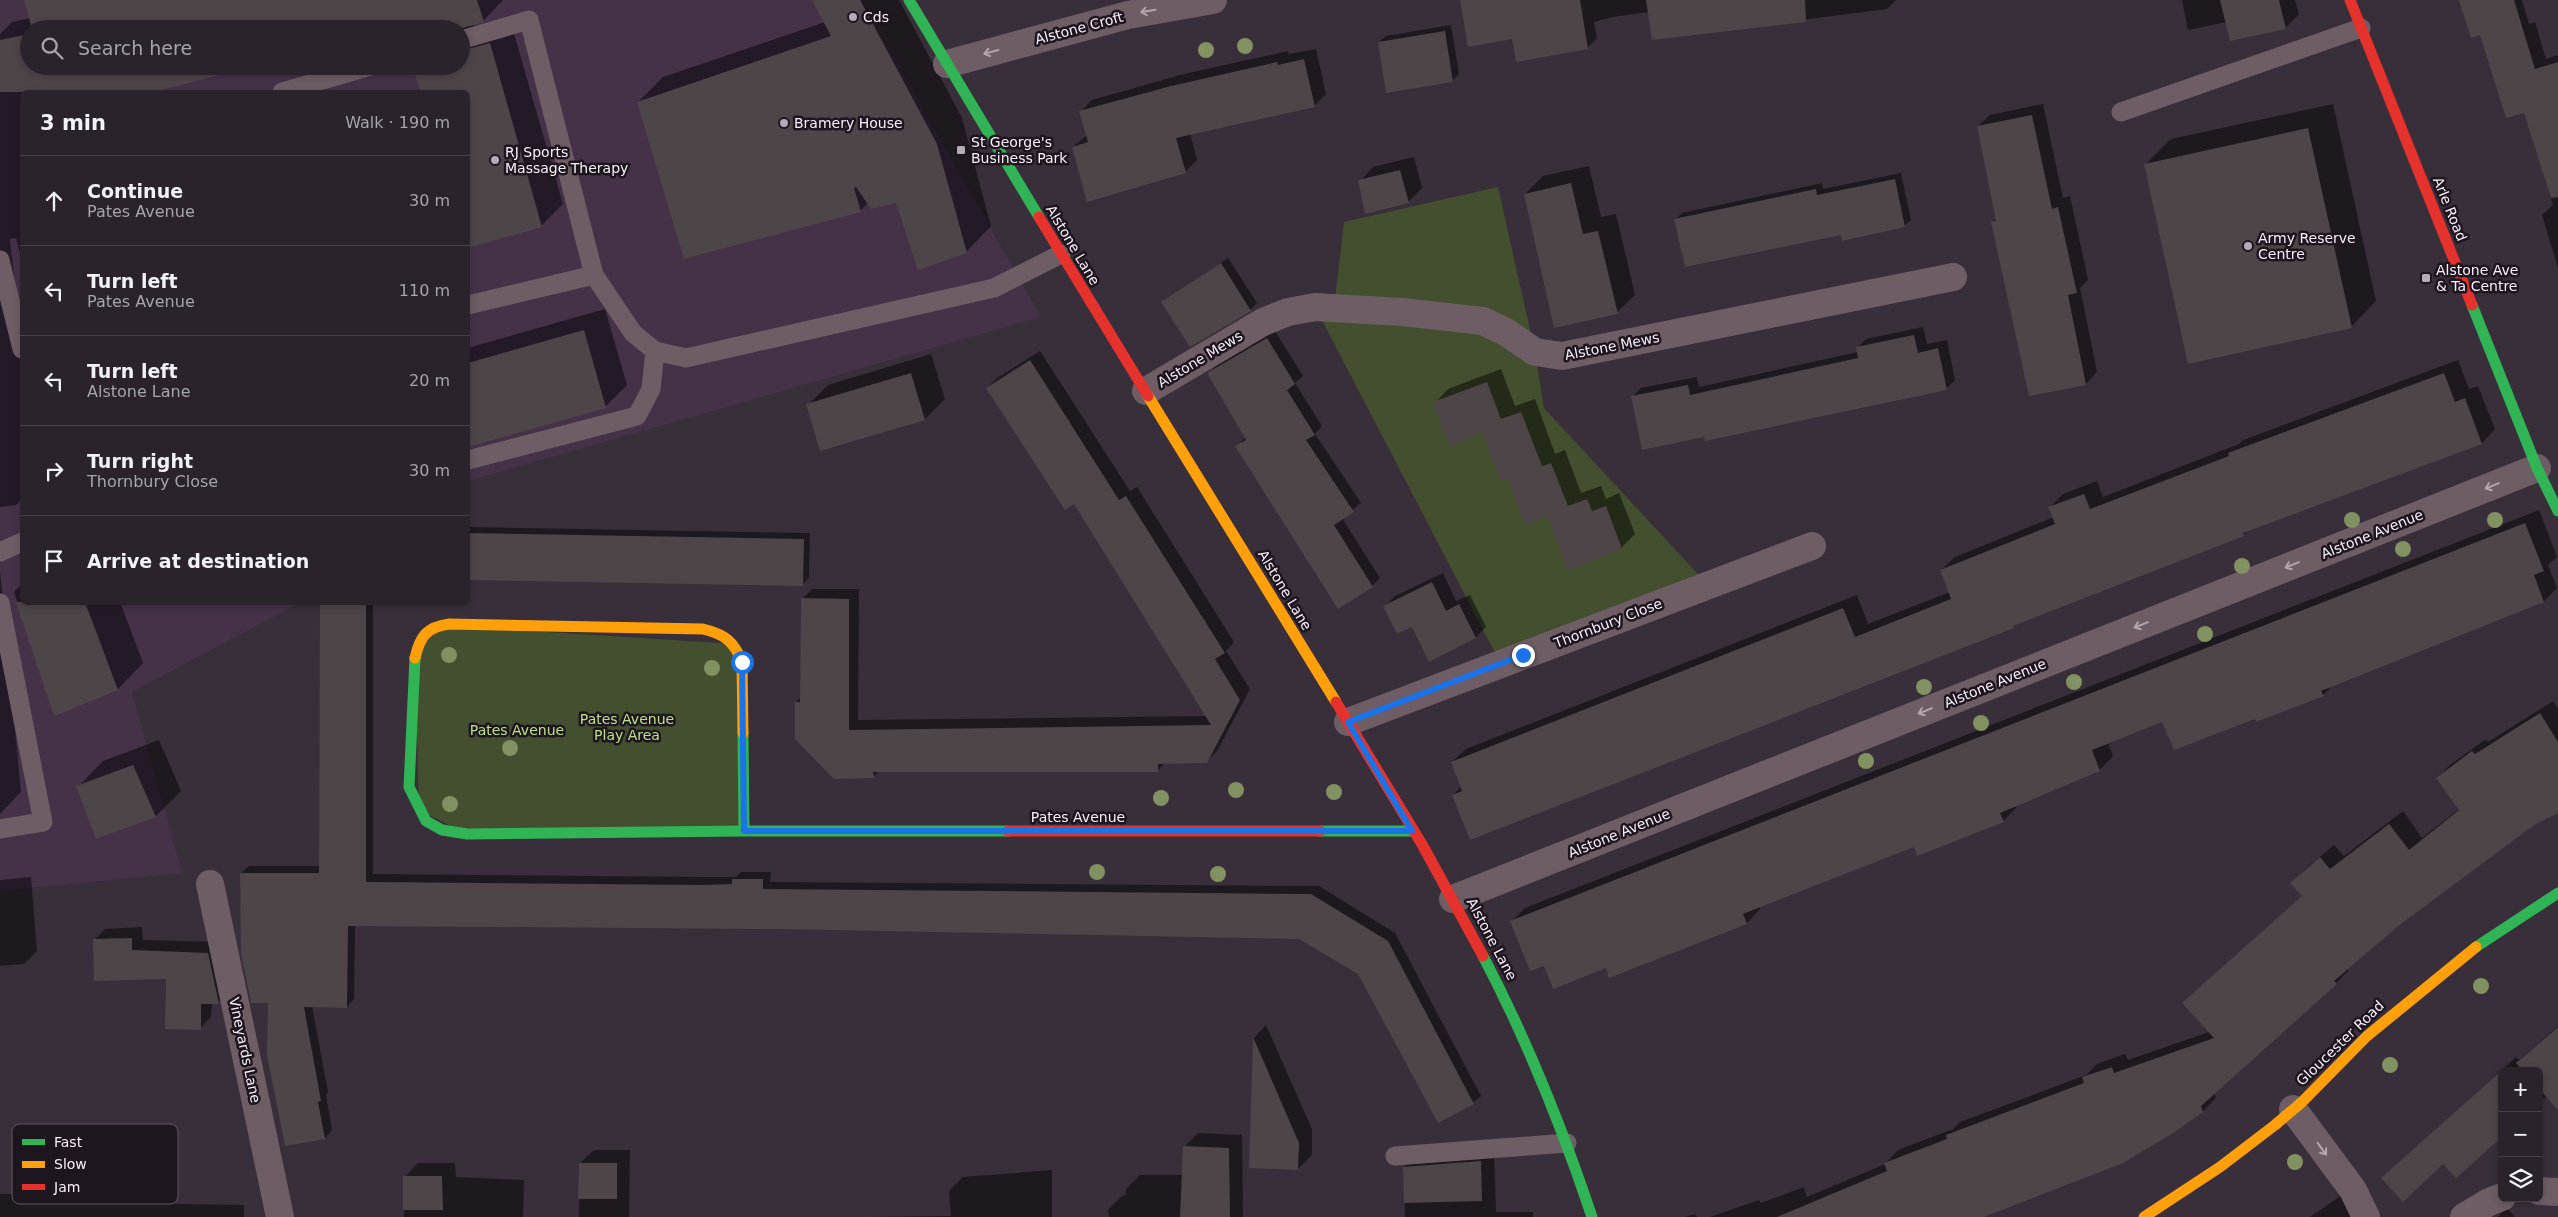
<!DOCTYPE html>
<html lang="en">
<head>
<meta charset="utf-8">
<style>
  :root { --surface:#2a232c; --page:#322b34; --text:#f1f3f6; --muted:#a5a4a9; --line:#464048 }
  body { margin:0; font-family:"DejaVu Sans",sans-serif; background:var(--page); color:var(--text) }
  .controls { position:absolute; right:15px; bottom:15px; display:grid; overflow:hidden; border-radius:8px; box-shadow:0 2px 8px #0003 }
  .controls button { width:45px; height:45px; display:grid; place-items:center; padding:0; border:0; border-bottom:1px solid var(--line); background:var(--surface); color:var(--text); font:25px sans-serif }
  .stop { position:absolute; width:15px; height:15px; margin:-11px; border:4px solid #1a73e8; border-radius:50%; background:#fff }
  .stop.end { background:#1a73e8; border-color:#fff; box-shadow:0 1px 5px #0008 }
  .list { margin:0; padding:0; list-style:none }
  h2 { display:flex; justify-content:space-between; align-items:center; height:65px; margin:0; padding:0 20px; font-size:21px }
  h2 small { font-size:16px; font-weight:400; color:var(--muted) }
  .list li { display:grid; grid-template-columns:32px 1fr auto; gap:15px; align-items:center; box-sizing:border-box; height:90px; padding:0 20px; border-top:1px solid var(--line) }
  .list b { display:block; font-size:19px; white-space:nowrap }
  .list p { margin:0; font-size:16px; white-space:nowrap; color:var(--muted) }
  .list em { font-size:16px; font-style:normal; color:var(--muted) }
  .icon { flex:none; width:28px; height:28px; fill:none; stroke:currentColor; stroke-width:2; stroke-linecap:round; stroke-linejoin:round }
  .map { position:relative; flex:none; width:2558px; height:1217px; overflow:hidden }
  .search { position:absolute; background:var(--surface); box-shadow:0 2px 8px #0003; left:20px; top:20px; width:450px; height:55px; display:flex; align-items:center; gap:12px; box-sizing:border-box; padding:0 18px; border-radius:28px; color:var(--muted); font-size:19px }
  .panel { position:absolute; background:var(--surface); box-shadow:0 2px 8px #0003; left:20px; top:90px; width:450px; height:515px; border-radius:8px }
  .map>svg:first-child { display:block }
  .built { fill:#453249; fill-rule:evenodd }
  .green { fill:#434f2e }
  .shadow { fill:#0007 }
  .building { fill:#4e4549 }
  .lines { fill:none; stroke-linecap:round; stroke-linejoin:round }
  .lane { stroke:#6e5d65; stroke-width:19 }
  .street { stroke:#6e5d65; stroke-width:28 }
  .fast { stroke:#30b455; stroke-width:11 }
  .slow { stroke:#ff9f0a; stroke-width:11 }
  .jam { stroke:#e5322d; stroke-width:11 }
  .tree { fill:#819161 }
  .oneway { stroke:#b4a6b0 }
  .route { stroke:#1a73e8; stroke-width:6 }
  .poi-dot { fill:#b5abb7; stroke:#1e161f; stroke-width:2 }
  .labels { text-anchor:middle; stroke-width:5; stroke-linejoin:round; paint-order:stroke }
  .poi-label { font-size:14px; fill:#f9eefa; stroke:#1e161f; text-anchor:start }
  .street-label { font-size:14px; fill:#f9eefa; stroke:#1e161f }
  .park-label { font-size:14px; fill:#bde181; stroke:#1e161f }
  .key { fill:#1e161f; stroke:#605761; stroke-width:1 }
  .key-label { font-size:14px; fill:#f9eefa }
</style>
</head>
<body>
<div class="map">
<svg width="2558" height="1217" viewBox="0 0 2558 1217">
  <rect width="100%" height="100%" fill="#382f3a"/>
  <path class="built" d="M0,0H861L1041,317L468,481V92H22V602L299,603L132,692L182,873L0,891ZM29,29H461V66H29Z"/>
  <g class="green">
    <path d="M1498,187L1535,352L1544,408L1708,585L1501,664L1315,307H1334L1344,222Z"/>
    <path d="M439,625L736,644L744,831L467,834L419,810L415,659Z"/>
  </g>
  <g class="shadow">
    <path d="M25,0H503L483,21L473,23L474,26L511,23L563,204L542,225L468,246V92H414L461,66V29H29V66H249L149,92H22V261L16,238L10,239L22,348V499L16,505L0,507V34L12,22L30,18Z"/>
    <path d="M813,0H899L962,118L991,226L966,252L896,201L868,203L860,211L638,102L663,77L825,22Z"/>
    <path d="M1461,0H1896L1887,9L1653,39L1649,12L1613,17L1594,22L1597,38L1587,48L1513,38Z"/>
    <path d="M2182,0H2295L2299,14L2285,28L2227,22L2188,30Z"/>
    <path d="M2461,0H2522L2529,24L2535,22L2546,59L2558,55V268L2542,215L2553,205L2525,111Z"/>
    <path d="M1451,25L1459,74L1453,80L1379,42L1386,36Z"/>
    <path d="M1316,49L1326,94L1314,106L1190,133L1197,160L1185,172L1073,147L1087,135L1081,111L1092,100L1184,74L1288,51L1289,54Z"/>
    <path d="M2043,104L2063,198L2070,196L2088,280L2080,288L2097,372L2086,384L1992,223L1997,218L1978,126L1990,115Z"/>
    <path d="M2333,104L2376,301L2351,327L2146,164L2171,139Z"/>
    <path d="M1414,157L1422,188L1408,202L1360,181L1373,167Z"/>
    <path d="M1589,166L1601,217L1616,214L1635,295L1617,312L1525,194L1543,176Z"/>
    <path d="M1901,173L1911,220L1904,226L1842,233L1676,219L1682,213L1822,183L1823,189Z"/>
    <path d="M1228,258L1257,303L1250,310L1163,302Z"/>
    <path d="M605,309L627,385L605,407L468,446V348Z"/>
    <path d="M1923,327L1927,344L1947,340L1955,380L1946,389L1705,436L1632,397L1641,388L1697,377L1699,387L1858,352L1857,348L1866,339Z"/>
    <path d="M1275,331L1303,376L1295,383L1322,426L1315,434L1361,503L1342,518L1380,578L1372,586L1237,446L1246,437L1208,374L1216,366Z"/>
    <path d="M1040,351L1130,491L1137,487L1234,642L1226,651L1250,689L1217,751L1207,761L1165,763L1157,771H879L873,777L796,702L801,697L802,599L812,589H859L858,720L1207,716L1075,502L987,388L997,378Z"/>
    <path d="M931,354L945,399L925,419L821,449L808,405L828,385Z"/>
    <path d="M2458,360L2469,389L2478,386L2495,429L2482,443L2248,530L2243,535L1453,795L1462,786L1452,762L1466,749L1857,595L1868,624L1950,592L1941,570L1955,557L2054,517L2050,507L2063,494L2097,481L2103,497L2239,444L2243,440Z"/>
    <path d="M1501,369L1515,406L1535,399L1555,454L1565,450L1581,493L1601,486L1606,499L1619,493L1635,534L1621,548L1549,514L1508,477L1482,429L1435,403L1448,389Z"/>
    <path d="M2539,510L2557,557L2548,565L2557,588L2544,601L2334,684L2323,695L2256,717L2163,721L2108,743L2113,756L2100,770L2015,805L2016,808L2003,821L1914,845L1759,906L1760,909L1747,923L1610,976L1606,966L1544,964L1512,921L1525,908Z"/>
    <path d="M468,527L810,533L809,578L803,584L468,579Z"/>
    <path d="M0,570L21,792L0,814Z"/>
    <path d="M1443,573L1456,601L1470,595L1486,627L1476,637L1412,626L1385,606L1395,596Z"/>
    <path d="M22,584V602H120L143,663L118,689L55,714L14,592Z"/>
    <path d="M321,602H373V874L710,877H736L741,872H771L770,882L1319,886L1395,933L1481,1096L1473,1103L1359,973L1300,937L777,928L355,925L354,999L347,1007L312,1006L328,1092L326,1095L332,1130L325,1138L270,1002L241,873L249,866H321Z"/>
    <path d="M2553,701L2558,709V811L2534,824L2396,926L2347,968L2349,970L2336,983L2214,1092L2216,1098L2203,1111L1979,1217H1710L1759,1200L1761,1203L1804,1187L1807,1197L1885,1164L1898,1150L1953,1129L1960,1122L2086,1075L2097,1064L2125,1054L2128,1060L2209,1032L2303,896L2292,883L2305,869L2334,845L2344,856L2403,811L2422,838L2459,809L2437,778L2450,765L2486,739L2488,742Z"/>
    <path d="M159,740L181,791L156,816L78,787L103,761Z"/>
    <path d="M31,877L37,951L24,964L0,966V880Z"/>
    <path d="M142,927L143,940L219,942L230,991L219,1002H212L211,1017L200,1028L167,978L94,940L105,929Z"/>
    <path d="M1266,1025L1312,1129V1155L1298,1169L1250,1167L1254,1038Z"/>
    <path d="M2558,1026V1089L2539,1102V1071H2502L2443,1162L2382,1178L2516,1057L2519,1060Z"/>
    <path d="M1198,1133L1242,1135L1243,1217H1109L1108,1210L1122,1196L1126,1195V1189L1140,1175H1183L1184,1147Z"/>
    <path d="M1494,1148L1496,1212H1533V1217H1405L1404,1167L1418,1153Z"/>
    <path d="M594,1150H630L629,1217H579L580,1163Z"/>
    <path d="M418,1163H455L456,1177L524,1180L523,1217H404L405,1177Z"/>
    <path d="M1052,1170V1217H1068H870L951,1216L949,1191L963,1177Z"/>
    <path d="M0,1194H66V1202L244,1205V1217H0Z"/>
    <path d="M2342,1195L2373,1217H2310Z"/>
    <path d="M2507,1208L2515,1217H2497Z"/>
    <path d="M1695,1214L1697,1217H1685Z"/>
  </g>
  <g class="building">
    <path d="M24,0H477L484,22L459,29H32Z"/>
    <path d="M812,0H860L937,144L967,253L918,270L896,203L871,209L856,187L854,188L861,212L684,259L637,102L831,36Z"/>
    <path d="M1460,0H1580L1588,49L1516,62L1512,39L1468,47Z"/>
    <path d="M1646,0H1805L1806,22L1652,40Z"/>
    <path d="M2220,0H2279L2286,29L2230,41Z"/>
    <path d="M2459,0H2514L2535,69L2558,62V197L2551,198L2524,113L2506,118L2480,35L2471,38Z"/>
    <path d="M1445,31L1453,82L1386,93L1378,42Z"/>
    <path d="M29,34V66H254L154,92H0V40Z"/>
    <path d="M490,43L542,227L468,248V92H420L413,66H461V51Z"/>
    <path d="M1304,59L1315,107L1176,138L1186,173L1087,202L1072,147L1088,142L1079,111L1171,86L1277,62L1278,65Z"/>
    <path d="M2032,115L2052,209L2058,207L2077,293L2068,295L2086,385L2029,396L1991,222L1996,221L1977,126Z"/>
    <path d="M2308,128L2352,328L2188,364L2144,164Z"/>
    <path d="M1400,170L1409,203L1365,214L1358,180Z"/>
    <path d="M1895,179L1905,227L1842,241L1841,235L1685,267L1674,219L1816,189L1817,195Z"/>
    <path d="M1571,183L1583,234L1598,231L1618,314L1554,328L1524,194Z"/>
    <path d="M1221,263L1251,311L1190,347L1161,302Z"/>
    <path d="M584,330L606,408L468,447V363Z"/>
    <path d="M1914,335L1918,353L1938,348L1947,390L1705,441L1704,437L1642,450L1631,396L1688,385L1690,395L1858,358L1856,347Z"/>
    <path d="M1267,338L1295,384L1287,390L1315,435L1306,440L1354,512L1334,525L1373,587L1338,609L1235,446L1246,440L1207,373Z"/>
    <path d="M1030,360L1119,500L1126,496L1225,653L1215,659L1240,700L1207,763L1158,764V772H873L874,778L834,779L795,739V702H800L801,598L849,599V730L1211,725L1074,504L1065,510L986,388Z"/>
    <path d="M911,373L925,420L820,451L806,404Z"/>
    <path d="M2444,373L2455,402L2465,398L2482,444L2243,533L2244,536L2013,626L2014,628L1470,840L1452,795L1462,791L1451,762L1843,608L1855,637L1951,599L1940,570L2055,524L2048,507L2084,494L2090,509L2229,456L2228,453Z"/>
    <path d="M1487,382L1501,419L1521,412L1542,466L1551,463L1568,506L1587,499L1592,511L1606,506L1622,549L1568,570L1548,516L1525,525L1508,478L1501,481L1482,431L1450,447L1433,402Z"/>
    <path d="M2525,523L2544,571L2534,575L2544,602L2321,691L2324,696L2256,722L2255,719L2174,750L2162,722L2092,750L2100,771L2000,813L2004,822L1917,856L1914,847L1796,893L1743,914L1747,924L1609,978L1606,968L1553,989L1544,966L1530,971L1510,921Z"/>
    <path d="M468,533L804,539L803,586L468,580Z"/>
    <path d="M1432,582L1446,611L1459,604L1476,638L1429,662L1412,627L1397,634L1383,606Z"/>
    <path d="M16,602H85L118,690L54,716Z"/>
    <path d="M320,602H366V882L701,885L732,884V879H763V889L1311,894L1388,941L1474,1104L1438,1123L1358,974L1299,939L777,929L348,926L347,1008L304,1007L321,1101L318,1102L325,1139L285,1146L267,1055L268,1003H251L241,954L240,873H319Z"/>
    <path d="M2540,713L2558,742V813L2534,825L2397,927L2334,981L2337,984L2201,1106L2203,1112L2173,1133L2123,1163L1984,1217H1777L1887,1171L1884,1163L1947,1139L1946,1135L2084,1083L2082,1077L2112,1067L2114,1073L2214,1038L2182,1003L2302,896L2290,883L2320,857L2330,869L2389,824L2409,850L2459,810L2436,778L2472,751L2475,754Z"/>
    <path d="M133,765L156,817L96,839L76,786Z"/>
    <path d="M132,938V950L208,953L219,1004H201V1030L165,1029L166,979L94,981L93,939Z"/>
    <path d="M2558,1027V1110L2539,1089V1071H2523L2516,1063Z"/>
    <path d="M1253,1037L1299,1143L1298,1170L1249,1168Z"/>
    <path d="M2502,1070V1137L2456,1178L2443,1164L2403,1202L2381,1178Z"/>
    <path d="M1183,1146L1229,1148L1230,1217H1180Z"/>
    <path d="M1481,1161L1482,1201L1404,1203L1403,1167Z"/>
    <path d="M579,1163H617V1199H578Z"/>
    <path d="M403,1176H442L443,1210H403Z"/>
  </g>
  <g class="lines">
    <g class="lane">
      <path d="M461,40L529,20L594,275L633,333L655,351L686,358L994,288L1061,254"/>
      <path d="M282,92L371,66"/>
      <path d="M2121,112L2361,28"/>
      <path d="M0,260L22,349"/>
      <path d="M468,305L594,275"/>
      <path d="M468,460L637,416L651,389L655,351"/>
      <path d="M0,552L22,542"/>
      <path d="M0,603L43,822L0,829"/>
      <path d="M1395,1156L1567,1143"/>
    </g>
    <g class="street">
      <path d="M947,64L1128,15L1213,0"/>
      <path d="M1146,391L1263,322L1288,312L1315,307L1402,312L1483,321L1506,332L1535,352L1562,356L1953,277"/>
      <path d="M1348,722L1812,546"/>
      <path d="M210,884L280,1217"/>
      <path d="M1453,899L2537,468"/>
      <path d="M2293,1109L2353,1190L2366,1217"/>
      <path d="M2539,1191L2558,1192"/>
      <path d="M2464,1217L2489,1202L2502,1197"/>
    </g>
    <g class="fast">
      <path d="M909,0L1039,217"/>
      <path d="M2472,305L2537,468L2558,511"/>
      <path d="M415,658L409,787L426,821L442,830L467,834L744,831"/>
      <path d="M743,733L744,831H1008"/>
      <path d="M1320,831H1412"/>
      <path d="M2476,947L2558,893"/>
      <path d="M1483,956C1527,1040 1562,1127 1592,1217"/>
    </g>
    <g class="slow">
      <path d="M1148,396L1336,702"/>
      <path d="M415,658C420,636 427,627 449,624L703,629C724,634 734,641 742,662L743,733"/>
      <path d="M2144,1217L2220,1167L2275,1125L2302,1102L2367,1036L2476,947"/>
    </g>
    <g class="jam">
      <path d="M2350,0L2472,305"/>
      <path d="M1039,217L1148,396"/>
      <path d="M1336,702L1423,846L1483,956"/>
      <path d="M1008,831H1320"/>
    </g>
  </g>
  <g class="tree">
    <circle cx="1245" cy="46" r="8"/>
    <circle cx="1206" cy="50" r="8"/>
    <circle cx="2352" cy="520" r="8"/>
    <circle cx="2495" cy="520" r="8"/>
    <circle cx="2403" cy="549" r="8"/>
    <circle cx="2242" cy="566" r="8"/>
    <circle cx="2205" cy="634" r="8"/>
    <circle cx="449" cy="655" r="8"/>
    <circle cx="712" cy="668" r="8"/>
    <circle cx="2074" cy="682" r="8"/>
    <circle cx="1924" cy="687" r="8"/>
    <circle cx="1981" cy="723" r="8"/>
    <circle cx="510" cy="748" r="8"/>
    <circle cx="1866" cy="761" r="8"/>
    <circle cx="1236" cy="790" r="8"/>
    <circle cx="1334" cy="792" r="8"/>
    <circle cx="1161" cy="798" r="8"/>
    <circle cx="450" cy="804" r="8"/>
    <circle cx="1097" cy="872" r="8"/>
    <circle cx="1218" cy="874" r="8"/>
    <circle cx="2481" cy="986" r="8"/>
    <circle cx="2390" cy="1065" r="8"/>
    <circle cx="2295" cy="1162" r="8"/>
  </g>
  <defs><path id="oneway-shaft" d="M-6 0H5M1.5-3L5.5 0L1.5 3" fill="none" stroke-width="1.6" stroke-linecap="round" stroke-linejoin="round" transform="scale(1.25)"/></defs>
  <g class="oneway">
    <use href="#oneway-shaft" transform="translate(1148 11) rotate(170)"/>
    <use href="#oneway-shaft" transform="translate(991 52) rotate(165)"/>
    <use href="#oneway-shaft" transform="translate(2492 486) rotate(158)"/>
    <use href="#oneway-shaft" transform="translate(2292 565) rotate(158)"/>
    <use href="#oneway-shaft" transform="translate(2141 625) rotate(158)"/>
    <use href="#oneway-shaft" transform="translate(1925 711) rotate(158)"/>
    <use href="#oneway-shaft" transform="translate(2322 1149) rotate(54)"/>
  </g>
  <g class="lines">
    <path class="route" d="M742,662L744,831H1412L1348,722L1523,655"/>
  </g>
  <g class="poi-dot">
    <circle cx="853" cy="17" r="5"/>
    <circle cx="784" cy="123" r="5"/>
    <rect x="956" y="145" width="10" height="10" rx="2.5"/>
    <circle cx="495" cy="160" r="5"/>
    <circle cx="2248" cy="246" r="5"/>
    <rect x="2421" y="273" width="10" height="10" rx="2.5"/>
  </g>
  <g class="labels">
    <g class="poi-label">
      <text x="863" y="22">Cds</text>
      <text x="794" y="128">Bramery House</text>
      <text x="971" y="147">St George's<tspan x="971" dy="16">Business Park</tspan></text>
      <text x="505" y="157">RJ Sports<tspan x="505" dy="16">Massage Therapy</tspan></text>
      <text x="2258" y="243">Army Reserve<tspan x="2258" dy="16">Centre</tspan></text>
      <text x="2436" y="275">Alstone Ave<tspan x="2436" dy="16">&amp; Ta Centre</tspan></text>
    </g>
    <g class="street-label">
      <text transform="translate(1079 28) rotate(-15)" y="5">Alstone Croft</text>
      <text transform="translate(2450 209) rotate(68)" y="5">Arle Road</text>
      <text transform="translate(1073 245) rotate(59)" y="5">Alstone Lane</text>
      <text transform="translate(1612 346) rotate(-11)" y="5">Alstone Mews</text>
      <text transform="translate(1200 359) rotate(-31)" y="5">Alstone Mews</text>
      <text transform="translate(2372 534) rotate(-22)" y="5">Alstone Avenue</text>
      <text transform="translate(1285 590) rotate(59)" y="5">Alstone Lane</text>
      <text transform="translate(1608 623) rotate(-21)" y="5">Thornbury Close</text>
      <text transform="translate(1995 683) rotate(-22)" y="5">Alstone Avenue</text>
      <text x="1078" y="822">Pates Avenue</text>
      <text transform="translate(1619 833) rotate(-22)" y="5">Alstone Avenue</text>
      <text transform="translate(1492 939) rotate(62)" y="5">Alstone Lane</text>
      <text transform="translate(2340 1043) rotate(-44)" y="5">Gloucester Road</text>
      <text transform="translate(245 1050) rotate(78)" y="5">Vineyards Lane</text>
    </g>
    <g class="park-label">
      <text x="627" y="724">Pates Avenue<tspan x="627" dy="16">Play Area</tspan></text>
      <text x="517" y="735">Pates Avenue</text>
    </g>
  </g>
  <rect x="12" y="1124" width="166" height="80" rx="8" class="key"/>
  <rect x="22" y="1139" width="23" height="6" fill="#30b455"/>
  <rect x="22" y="1161" width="23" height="7" fill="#ff9f0a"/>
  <rect x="22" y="1184" width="23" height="6" fill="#e5322d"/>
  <g class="key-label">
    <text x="54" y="1147">Fast</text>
    <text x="54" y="1169">Slow</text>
    <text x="54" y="1192">Jam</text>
  </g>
</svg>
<div class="controls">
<button>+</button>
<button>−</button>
<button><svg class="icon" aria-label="layers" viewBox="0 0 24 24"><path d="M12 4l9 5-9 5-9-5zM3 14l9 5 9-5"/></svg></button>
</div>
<div class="stop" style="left:742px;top:662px"></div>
<div class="stop end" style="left:1523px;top:655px"></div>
<div class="search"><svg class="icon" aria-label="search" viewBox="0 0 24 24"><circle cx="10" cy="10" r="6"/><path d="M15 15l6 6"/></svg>Search here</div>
<section class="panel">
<h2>3 min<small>Walk · 190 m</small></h2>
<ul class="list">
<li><svg class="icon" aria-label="ahead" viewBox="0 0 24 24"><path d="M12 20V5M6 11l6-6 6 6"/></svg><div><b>Continue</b><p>Pates Avenue</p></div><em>30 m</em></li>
<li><svg class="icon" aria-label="left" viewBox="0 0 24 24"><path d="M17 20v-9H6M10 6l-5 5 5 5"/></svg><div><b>Turn left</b><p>Pates Avenue</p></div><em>110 m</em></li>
<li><svg class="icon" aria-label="left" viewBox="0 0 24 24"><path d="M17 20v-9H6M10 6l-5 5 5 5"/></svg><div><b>Turn left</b><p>Alstone Lane</p></div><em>20 m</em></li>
<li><svg class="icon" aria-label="right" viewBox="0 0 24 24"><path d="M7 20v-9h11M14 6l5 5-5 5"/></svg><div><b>Turn right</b><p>Thornbury Close</p></div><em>30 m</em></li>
<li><svg class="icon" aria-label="arrive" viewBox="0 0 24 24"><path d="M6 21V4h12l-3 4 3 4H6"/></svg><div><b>Arrive at destination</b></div></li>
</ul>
</section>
</div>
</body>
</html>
